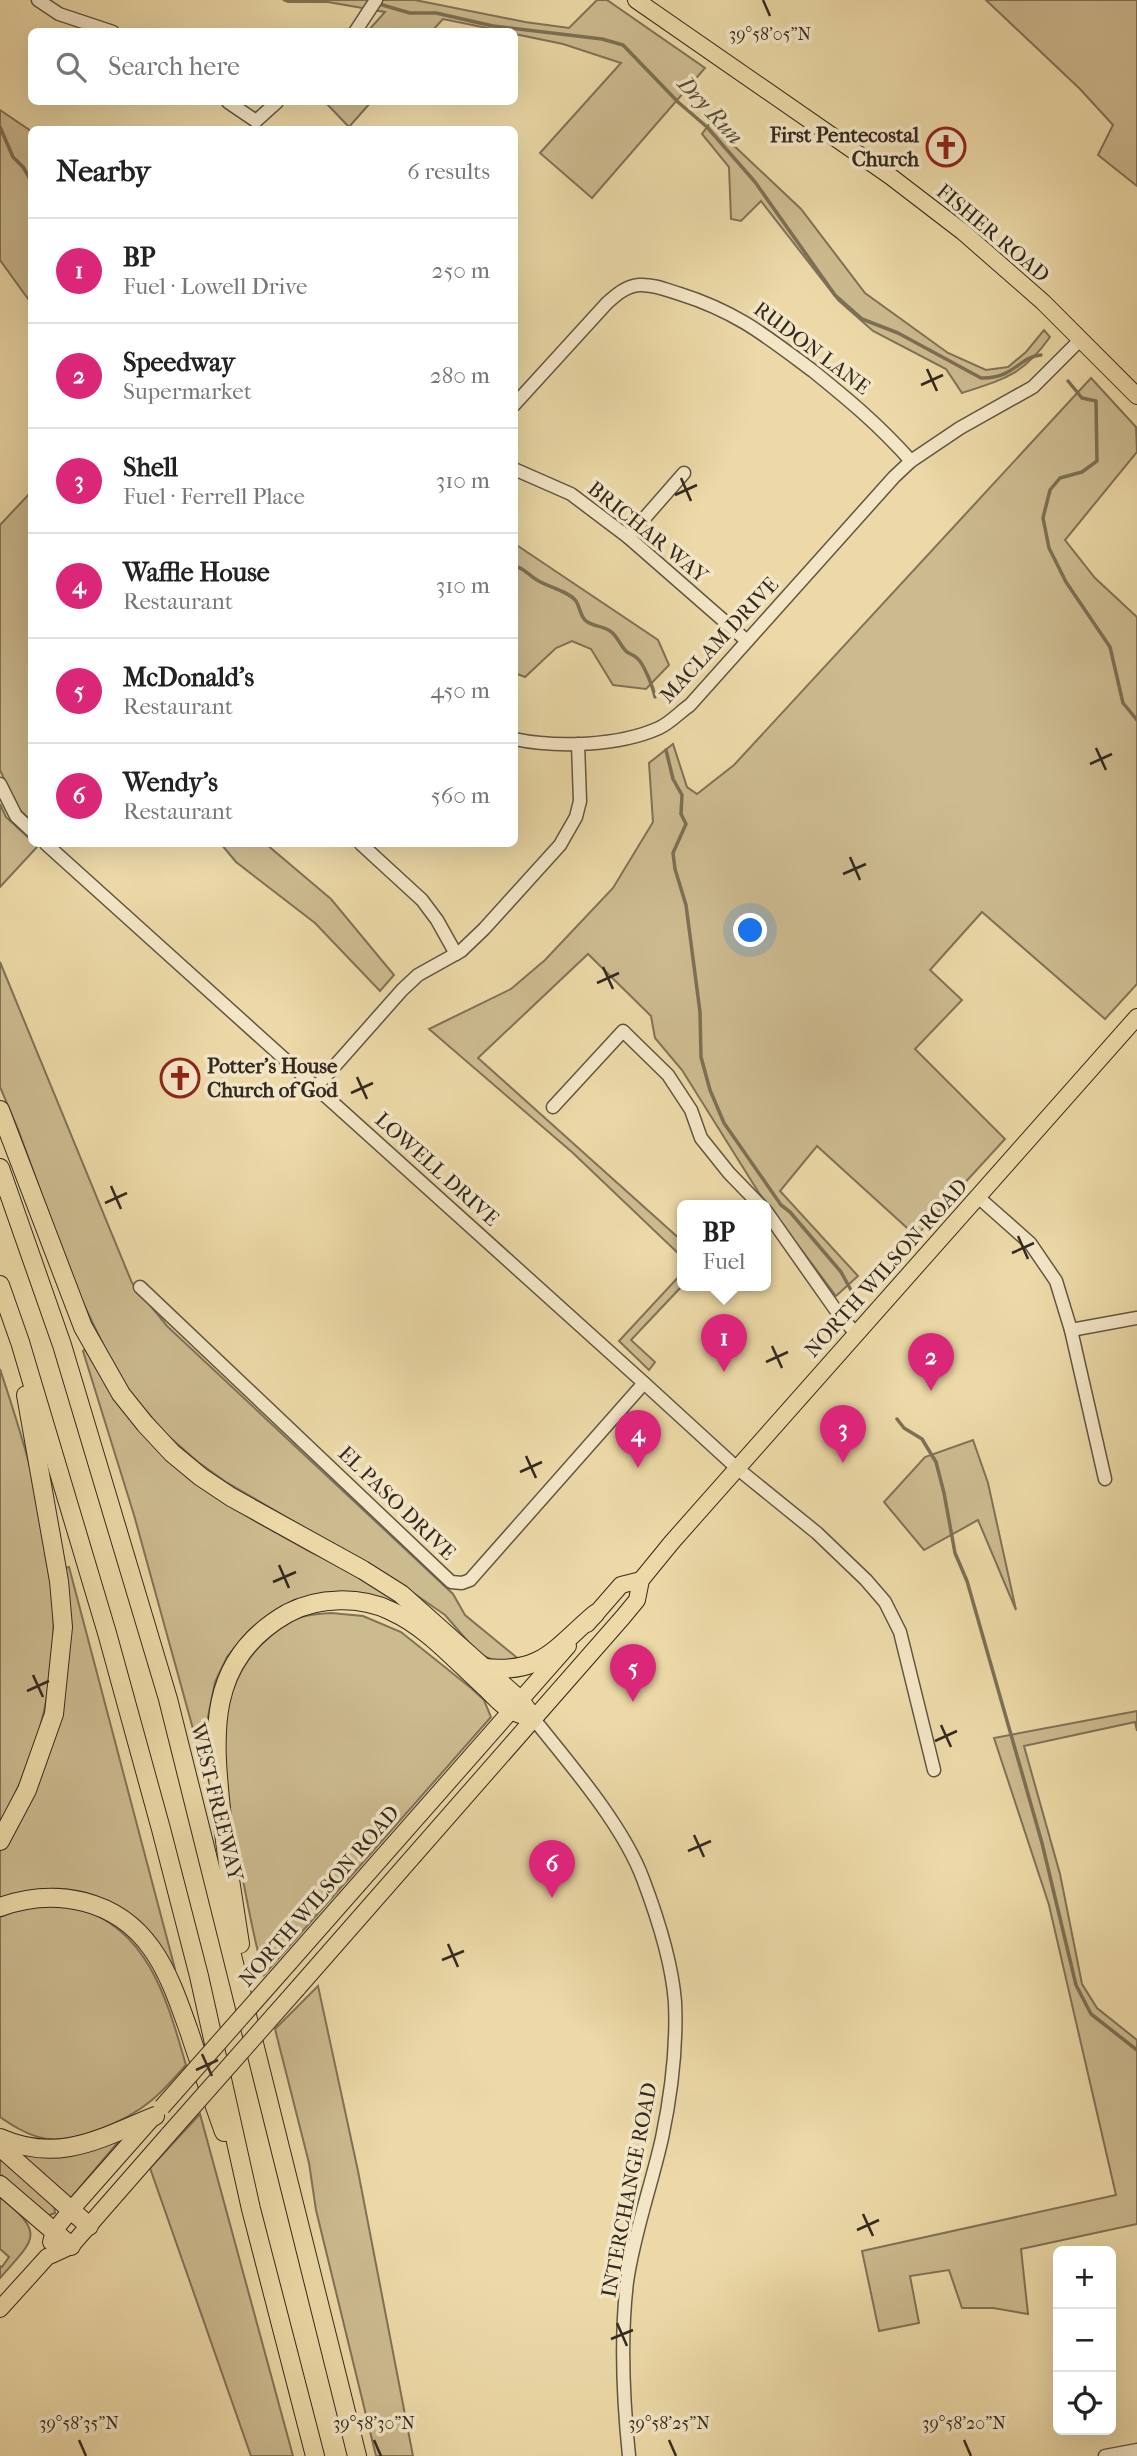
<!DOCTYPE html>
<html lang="en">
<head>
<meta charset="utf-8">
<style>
  :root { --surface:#fff; --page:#f6f6f6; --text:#222; --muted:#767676; --line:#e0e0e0; --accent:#db2777 }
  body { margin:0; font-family:"IM FELL French Canon",serif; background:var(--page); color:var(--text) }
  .controls { position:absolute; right:21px; bottom:21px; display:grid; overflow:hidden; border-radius:10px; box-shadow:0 7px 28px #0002 }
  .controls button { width:63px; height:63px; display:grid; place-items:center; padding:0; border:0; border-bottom:2px solid var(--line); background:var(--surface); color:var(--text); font:35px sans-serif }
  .you { position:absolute; left:751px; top:931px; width:24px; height:24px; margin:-18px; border:5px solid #fff; border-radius:50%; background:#1a73e8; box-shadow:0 0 0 10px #1a73e833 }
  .badge { display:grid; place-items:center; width:46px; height:46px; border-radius:50%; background:var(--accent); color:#fff; font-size:23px; font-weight:700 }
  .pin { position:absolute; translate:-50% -58px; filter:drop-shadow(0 2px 4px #0008) }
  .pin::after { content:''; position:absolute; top:37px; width:24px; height:21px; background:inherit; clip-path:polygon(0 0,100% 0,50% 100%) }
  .popup { position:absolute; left:677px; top:1200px; width:94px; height:91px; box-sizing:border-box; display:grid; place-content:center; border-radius:10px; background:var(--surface); filter:drop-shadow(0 2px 5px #0005); font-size:23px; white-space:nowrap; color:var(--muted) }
  .popup b { font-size:26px; color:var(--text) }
  .popup::after { content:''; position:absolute; left:50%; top:100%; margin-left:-14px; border:14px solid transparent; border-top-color:var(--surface) }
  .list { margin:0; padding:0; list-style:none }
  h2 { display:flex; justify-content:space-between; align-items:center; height:91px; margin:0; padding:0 28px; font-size:30px }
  h2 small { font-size:23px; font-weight:400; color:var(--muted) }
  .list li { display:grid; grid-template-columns:46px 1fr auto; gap:21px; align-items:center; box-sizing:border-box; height:105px; padding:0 28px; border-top:2px solid var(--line) }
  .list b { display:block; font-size:26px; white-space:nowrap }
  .list p { margin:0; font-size:23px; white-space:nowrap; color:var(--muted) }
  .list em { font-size:23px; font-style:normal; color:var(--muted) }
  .icon { flex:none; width:38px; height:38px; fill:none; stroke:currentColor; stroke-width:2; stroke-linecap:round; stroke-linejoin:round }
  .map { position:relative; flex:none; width:1137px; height:2456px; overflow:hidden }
  .search { position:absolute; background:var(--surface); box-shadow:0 7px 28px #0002; left:28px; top:28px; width:490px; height:77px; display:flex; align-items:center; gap:18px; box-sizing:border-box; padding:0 24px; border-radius:10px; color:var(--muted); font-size:26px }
  .panel { position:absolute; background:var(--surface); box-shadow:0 7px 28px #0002; left:28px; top:126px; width:490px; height:721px; border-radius:10px }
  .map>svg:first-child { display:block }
  .green { fill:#cdbb90; stroke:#807258; stroke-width:2 }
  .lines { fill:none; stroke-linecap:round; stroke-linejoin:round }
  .stream { stroke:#7c7055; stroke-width:3.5 }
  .minor-casing { stroke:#615642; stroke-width:15 }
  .major-casing { stroke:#332a20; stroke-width:18 }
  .highway-casing { stroke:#332a20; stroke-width:20 }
  .minor { stroke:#f3e6c6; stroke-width:12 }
  .major { stroke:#ecd9a7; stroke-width:16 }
  .highway { stroke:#ecd9a7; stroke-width:18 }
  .major-bridge-casing { stroke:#332a20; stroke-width:18; stroke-linecap:butt }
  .major-bridge { stroke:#ecd9a7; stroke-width:16 }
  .ticks { fill:none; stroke:#332a20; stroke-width:2.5 }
  .labels { text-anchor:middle; stroke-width:7; stroke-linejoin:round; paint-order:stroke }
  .poi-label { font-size:21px; font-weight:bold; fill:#332a20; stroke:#f3e6c6; text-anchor:end }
  .street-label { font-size:21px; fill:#332a20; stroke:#f3e6c6 }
  .water-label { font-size:23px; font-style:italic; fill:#584d3b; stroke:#f3e6c6 }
  .ticks-label { font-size:18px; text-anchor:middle; fill:#332a20; stroke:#f3e6c6; stroke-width:7; stroke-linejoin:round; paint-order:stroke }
</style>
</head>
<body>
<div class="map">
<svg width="1137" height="2456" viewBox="0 0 1137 2456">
  <rect width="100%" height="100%" fill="#ecd9a7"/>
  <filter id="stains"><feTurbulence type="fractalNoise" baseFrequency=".00286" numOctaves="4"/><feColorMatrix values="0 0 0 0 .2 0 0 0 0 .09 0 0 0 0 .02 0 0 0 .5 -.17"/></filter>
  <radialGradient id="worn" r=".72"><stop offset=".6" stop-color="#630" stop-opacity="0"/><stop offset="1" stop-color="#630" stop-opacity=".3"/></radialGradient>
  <g class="green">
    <path d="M283,0H415L525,22L569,28L597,0H607L705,68L592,198L540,153L621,63L563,44L515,34L514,32L502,31L443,19L432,31H368L385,12L328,2H288Z"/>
    <path d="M986,0H1137V186L1098,155L1113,125L1080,89Z"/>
    <path d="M325,102H371L349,127Z"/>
    <path d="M0,110L31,131V303L0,260Z"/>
    <path d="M710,123L801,209L865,293L948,353L986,370L1008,367L1026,352L1044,330L1050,337C1023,375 1005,379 962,393L946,369L873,331L838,300L761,201L741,221L731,219L729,167L702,134Z"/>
    <path d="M1091,378L1136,427L1137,452L1065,540L1095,578L1137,617V984L1105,1019L982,912L930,970L962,1000L915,1049L1005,1139L916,1236L817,1146L780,1191L858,1276L836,1296L759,1193L682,1070L655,1038L651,1016L588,954L478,1058L682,1241V1257L573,1153L429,1029L511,989L545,960L613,888L653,822L649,763L673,744L687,787L697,794L734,765Z"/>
    <path d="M31,492V821L17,807L0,770V525Z"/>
    <path d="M515,544L658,640L669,665L646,689L613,685L591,649L572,641L556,648L525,677L515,673Z"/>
    <path d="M0,804L6,817L31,840L32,844L38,846L0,887Z"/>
    <path d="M221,844H266L331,899L394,975L380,991L315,923L236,862Z"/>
    <path d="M0,962L132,1283L167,1326L453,1594L465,1615L521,1661L498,1662L479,1654L445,1615L399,1583L226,1482L198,1462L166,1434L131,1394L113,1365L75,1286L18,1129L0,1087Z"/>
    <path d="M682,1273V1286L631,1340L655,1362L649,1370L619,1341Z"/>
    <path d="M85,1349L102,1376L206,1488L255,1521L309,1551L374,1583L399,1602L396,1606L297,1600L276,1610L250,1630L227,1657L215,1682L208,1717V1779L206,1776L134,1515L83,1351Z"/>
    <path d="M0,1369C53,1528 88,1667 0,1823Z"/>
    <path d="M973,1440L988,1483L1016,1610L978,1520L924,1550L884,1502L925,1457Z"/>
    <path d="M69,1567L175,1969L171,1971C158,1956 145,1941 132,1926C127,1919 121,1910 114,1906C81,1883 35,1885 0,1900V1850L38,1785L65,1568Z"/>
    <path d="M331,1613L363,1616L401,1632L471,1688L484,1700L491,1717L264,1975C254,1941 248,1905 241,1870C226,1797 202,1700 264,1642C274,1632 286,1623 299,1618C309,1614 321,1614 331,1613Z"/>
    <path d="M1137,1711V1731L1135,1722L1024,1746L1060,1874L1082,1984L1097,2008L1137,2040V2224L1021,2249L1028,2314L993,2308H962L949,2270L910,2276L919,2323L879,2331L862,2251L1116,2195L1049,1905L994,1738Z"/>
    <path d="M48,1905C58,1906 70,1907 80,1909C150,1930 168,2004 186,2065C175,2077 164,2090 152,2100C127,2121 70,2147 38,2137C24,2133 12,2125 0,2117V1917L20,1909Z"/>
    <path d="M318,1986L358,2171L413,2456H376L316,2210L309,2163L275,2029Z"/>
    <path d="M200,2114L293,2456H251L150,2168Z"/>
    <path d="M116,2139L119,2141L71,2198L68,2199L10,2150Z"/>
    <path d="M0,2157L54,2204L55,2213L47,2216L0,2174Z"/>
    <path d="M0,2196C45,2235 36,2237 0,2278V2266L2,2267L9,2257L0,2249Z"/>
  </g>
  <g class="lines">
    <g class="stream">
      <path d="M379,4L410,13H436L493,26L602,39L623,45L678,102L707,127L755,182L835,295L862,319L898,333L981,378C1014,379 1020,356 1041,355"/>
      <path d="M0,127L13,157L23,167L32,182"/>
      <path d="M1068,381L1082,398L1096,401L1097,461L1082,472L1060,478L1050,490L1043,518L1049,548L1066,582L1110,647L1123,703L1137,720"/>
      <path d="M514,566C525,568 528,575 537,580C548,587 568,591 576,601C580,607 580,615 585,620C592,627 602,625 610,631C618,636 620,646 627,652C630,654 634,655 637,658C644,664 653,687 655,697"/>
      <path d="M666,750L673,779L682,795L681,814L686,824L673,853L675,869L686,905L700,1012L701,1057L710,1090L724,1123L781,1205L790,1212L841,1272L851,1290"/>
      <path d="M897,1419L904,1428L922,1439L936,1462L944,1493L955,1553L967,1581L1042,1843L1076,1985L1091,2014L1137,2050"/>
    </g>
    <defs>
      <g id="minor">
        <path d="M38,0L59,14L113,32"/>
        <path d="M355,32L376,0"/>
        <path d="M228,102L256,121"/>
        <path d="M256,121L277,102"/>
        <path d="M514,405L607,303C616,295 626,286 639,285C653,284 667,290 680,294C737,312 766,336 813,371C850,401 879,425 911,461"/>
        <path d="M514,469L571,494L628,537L747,641"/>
        <path d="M628,537L684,473"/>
        <path d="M514,739C557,748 619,746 659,728C670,723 680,712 690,705L894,477L911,461L960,428L1033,387L1081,339"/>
        <path d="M0,784L16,816L32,831"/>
        <path d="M46,844L644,1383L738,1469L817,1533L866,1580L885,1602L900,1632L934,1770"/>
        <path d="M361,844L422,900L437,920L456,954"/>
        <path d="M317,1086L402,990L418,975L461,951L484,929L560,845L576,817L580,801L578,744"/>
        <path d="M553,1107L623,1031L668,1075L691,1110L701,1138L729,1173L761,1206"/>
        <path d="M978,1197L1030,1243L1056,1281L1071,1330L1105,1479"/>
        <path d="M766,1211L835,1309L856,1334"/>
        <path d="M140,1287L451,1582L462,1583L470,1580L644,1383"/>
        <path d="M1071,1330L1137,1318"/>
        <path d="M533,1718C569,1763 623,1825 643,1879C657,1916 672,1962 675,2002C677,2046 671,2095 662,2138C651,2187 634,2233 627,2282C620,2340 623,2398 629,2456"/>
        <path d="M1105,2456L1137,2450"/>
      </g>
      <g id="major">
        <path d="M636,0L890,176L963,232L1043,302L1137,396"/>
        <path d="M587,1624L621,1585L641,1580"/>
        <path d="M290,1962L568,1646"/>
        <path d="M297,1989L623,1617L637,1600L641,1580L672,1542L1137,1017"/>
        <path d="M51,2242L54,2231L71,2210L154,2116"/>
        <path d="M0,2309L47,2257L71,2246L169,2134"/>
      </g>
      <g id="highway">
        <path d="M0,1110L83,1327L121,1394L145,1424L172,1453L201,1477L231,1497L363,1570L401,1594L520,1700L533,1718"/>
        <path d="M0,1168L62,1345L168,1699L357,2456"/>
        <path d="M0,1285L20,1342L107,1633L161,1829L199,1976L251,2209L315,2456"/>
        <path d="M484,1668C542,1674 554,1649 595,1614"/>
        <path d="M0,1841L27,1790L54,1714L63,1627L59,1581L26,1395"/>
        <path d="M0,1907C55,1887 117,1899 152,1949C169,1973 179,2003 189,2031C200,2065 212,2098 224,2132"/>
        <path d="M240,1944C233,1902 227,1860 222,1818C213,1735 205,1660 288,1613C318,1597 360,1596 391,1611C427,1627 456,1661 485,1687C494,1695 503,1707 513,1711C519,1714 527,1716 533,1718"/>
        <path d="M0,2138C59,2164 101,2138 155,2116"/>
        <path d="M0,2147L89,2226"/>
        <path d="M0,2185L71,2246"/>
      </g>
    </defs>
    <use href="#minor" class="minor-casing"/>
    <use href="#major" class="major-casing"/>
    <use href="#highway" class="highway-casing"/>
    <use href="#minor" class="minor"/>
    <use href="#major" class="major"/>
    <use href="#highway" class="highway"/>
    <defs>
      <g id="major-bridge">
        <path d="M162,2107L290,1962"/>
        <path d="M169,2134L297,1989"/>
      </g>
    </defs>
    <use href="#major-bridge" class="major-bridge-casing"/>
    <use href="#major-bridge" class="major-bridge"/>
  </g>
  <path class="ticks" d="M763,0L770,16M927,369L937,391M921,385L943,375M681,478L691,501M675,495L697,485M1096,748L1106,770M1090,764L1112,754M850,857L860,880M843,874L866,864M603,967L613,989M597,983L619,973M357,1077L367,1099M351,1093L373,1083M111,1186L121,1209M105,1203L127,1193M1018,1236L1028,1259M1012,1253L1034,1243M772,1346L782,1368M766,1362L788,1352M526,1456L536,1478M520,1472L542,1462M279,1565L289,1588M273,1582L296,1572M33,1675L43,1697M27,1691L49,1681M941,1725L951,1747M935,1741L957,1731M694,1835L704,1857M688,1851L711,1841M448,1944L458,1967M442,1960L464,1951M202,2054L212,2076M196,2070L218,2060M863,2214L873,2236M857,2230L879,2220M617,2323L627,2346M611,2339L633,2330M79,2440L86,2456M374,2440L381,2456M669,2440L676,2456M964,2440L971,2456"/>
  <defs>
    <symbol id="church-ring" viewBox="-11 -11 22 22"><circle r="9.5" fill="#f3e6c6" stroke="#8f2418" stroke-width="1.5"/><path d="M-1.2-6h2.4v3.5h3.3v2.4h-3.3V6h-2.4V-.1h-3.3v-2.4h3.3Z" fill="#8f2418"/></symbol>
  </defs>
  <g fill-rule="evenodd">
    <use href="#church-ring" x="924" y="125" width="44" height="44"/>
    <use href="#church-ring" x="158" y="1056" width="44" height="44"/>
  </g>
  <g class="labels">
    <g class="poi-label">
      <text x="919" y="142">First Pentecostal<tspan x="919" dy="24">Church</tspan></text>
      <text x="207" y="1073" text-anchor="start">Potter's House<tspan x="207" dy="24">Church of God</tspan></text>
    </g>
    <g class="street-label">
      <text transform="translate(993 233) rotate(40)" y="7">FISHER ROAD</text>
      <text transform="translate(812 348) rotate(37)" y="7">RUDON LANE</text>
      <text transform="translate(648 532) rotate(39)" y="7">BRICHAR WAY</text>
      <text transform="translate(719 640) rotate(-47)" y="7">MACLAM DRIVE</text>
      <text transform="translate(437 1169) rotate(42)" y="7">LOWELL DRIVE</text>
      <text transform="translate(886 1268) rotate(-48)" y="7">NORTH WILSON ROAD</text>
      <text transform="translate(397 1503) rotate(44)" y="7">EL PASO DRIVE</text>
      <text transform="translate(217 1802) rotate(76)" y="7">WEST FREEWAY</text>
      <text transform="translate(319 1896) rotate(-49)" y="7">NORTH WILSON ROAD</text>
      <text transform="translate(629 2190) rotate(-79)" y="7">INTERCHANGE ROAD</text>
    </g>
    <g class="water-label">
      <text transform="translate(711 110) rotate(47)" y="8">Dry Run</text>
    </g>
  </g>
  <g class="ticks-label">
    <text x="770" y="40">39°58'05"N</text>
    <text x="79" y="2429">39°58'35"N</text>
    <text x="374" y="2429">39°58'30"N</text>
    <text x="669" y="2429">39°58'25"N</text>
    <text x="964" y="2429">39°58'20"N</text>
  </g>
  <rect width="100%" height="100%" filter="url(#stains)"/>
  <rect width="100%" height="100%" fill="url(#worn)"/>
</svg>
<div class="controls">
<button>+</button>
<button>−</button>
<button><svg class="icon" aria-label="locate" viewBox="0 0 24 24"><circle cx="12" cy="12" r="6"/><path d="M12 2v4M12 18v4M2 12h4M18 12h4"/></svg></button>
</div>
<div class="you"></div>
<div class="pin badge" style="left:724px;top:1372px">1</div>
<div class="popup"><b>BP</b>Fuel</div>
<div class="pin badge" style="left:931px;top:1391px">2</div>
<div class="pin badge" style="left:843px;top:1463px">3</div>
<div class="pin badge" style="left:638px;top:1468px">4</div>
<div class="pin badge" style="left:633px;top:1702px">5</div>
<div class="pin badge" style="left:552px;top:1898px">6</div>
<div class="search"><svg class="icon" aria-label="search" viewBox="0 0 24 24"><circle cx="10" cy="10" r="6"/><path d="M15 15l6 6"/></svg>Search here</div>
<section class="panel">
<h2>Nearby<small>6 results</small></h2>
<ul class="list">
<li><span class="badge">1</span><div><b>BP</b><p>Fuel · Lowell Drive</p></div><em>250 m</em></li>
<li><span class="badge">2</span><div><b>Speedway</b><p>Supermarket</p></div><em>280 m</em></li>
<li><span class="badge">3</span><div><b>Shell</b><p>Fuel · Ferrell Place</p></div><em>310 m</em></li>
<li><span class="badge">4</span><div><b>Waffle House</b><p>Restaurant</p></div><em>310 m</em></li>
<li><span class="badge">5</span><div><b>McDonald's</b><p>Restaurant</p></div><em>450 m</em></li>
<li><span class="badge">6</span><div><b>Wendy's</b><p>Restaurant</p></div><em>560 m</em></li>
</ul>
</section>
</div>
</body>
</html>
